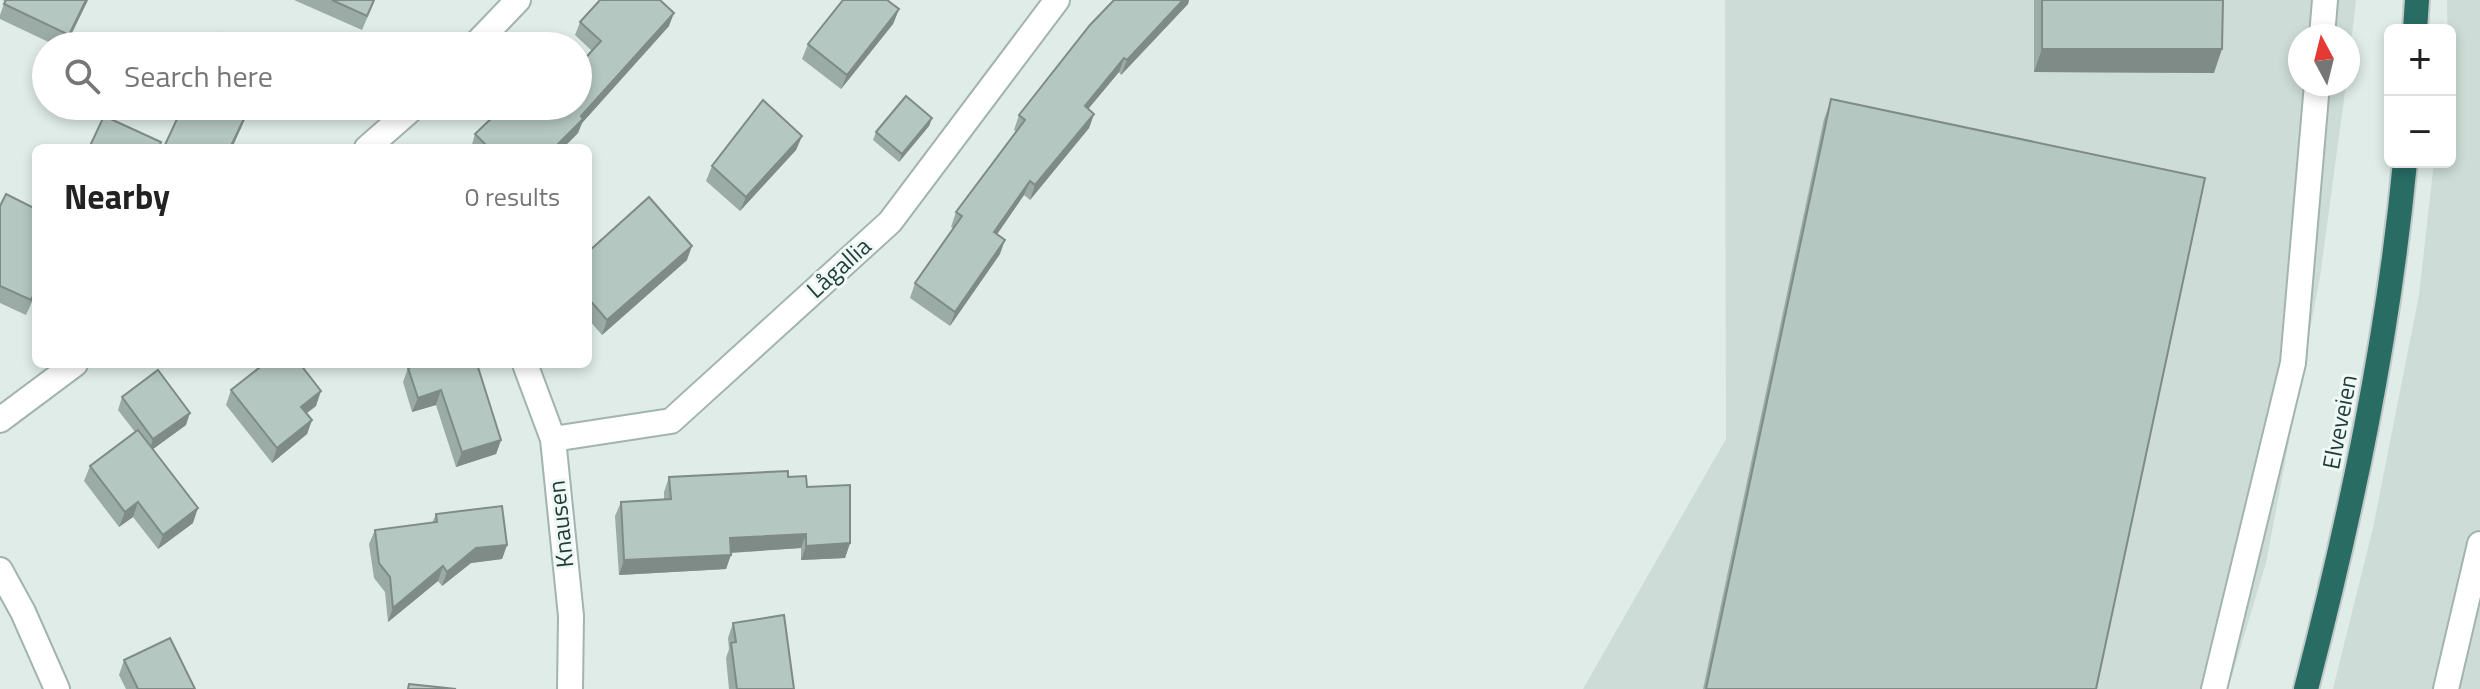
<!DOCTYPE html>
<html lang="en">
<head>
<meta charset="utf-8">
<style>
  :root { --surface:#fff; --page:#f2f2f2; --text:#222; --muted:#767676; --line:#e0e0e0 }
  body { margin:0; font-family:"Titillium Web",sans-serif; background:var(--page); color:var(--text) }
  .controls { position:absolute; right:24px; top:24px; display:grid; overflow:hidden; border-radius:12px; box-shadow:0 4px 12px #0003 }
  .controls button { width:72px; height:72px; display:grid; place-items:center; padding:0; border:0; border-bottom:2px solid var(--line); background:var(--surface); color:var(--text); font:40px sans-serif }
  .compass { position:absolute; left:2288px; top:24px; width:72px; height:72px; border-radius:50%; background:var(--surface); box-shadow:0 4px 12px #0003; rotate:353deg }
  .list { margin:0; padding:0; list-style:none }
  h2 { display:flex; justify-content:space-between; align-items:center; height:104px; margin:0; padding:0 32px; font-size:34px }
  h2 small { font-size:26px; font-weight:400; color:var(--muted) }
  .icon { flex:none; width:44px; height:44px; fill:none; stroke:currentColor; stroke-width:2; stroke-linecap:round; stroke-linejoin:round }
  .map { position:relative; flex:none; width:2480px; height:689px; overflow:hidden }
  .search { position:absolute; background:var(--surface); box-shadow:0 4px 12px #0003; left:32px; top:32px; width:560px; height:88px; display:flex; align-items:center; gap:20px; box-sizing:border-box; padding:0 28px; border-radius:44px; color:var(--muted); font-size:30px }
  .panel { position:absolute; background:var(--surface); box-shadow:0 4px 12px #0003; left:32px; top:144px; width:560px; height:224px; border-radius:12px }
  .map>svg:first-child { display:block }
  .built { fill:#cddcd6 }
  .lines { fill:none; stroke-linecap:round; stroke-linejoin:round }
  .minor-casing { stroke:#a2b4af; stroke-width:28 }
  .highway-casing { stroke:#c0c9c7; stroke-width:28 }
  .minor { stroke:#fff; stroke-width:24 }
  .highway { stroke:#286c64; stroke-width:24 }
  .wall { fill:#9baba5 }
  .shaded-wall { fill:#7e8b86 }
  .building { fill:#b4c7c0; stroke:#7e8b86; stroke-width:2 }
  .labels { text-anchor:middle; stroke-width:6; stroke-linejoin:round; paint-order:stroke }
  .street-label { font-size:24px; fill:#1f3d38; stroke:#f0f8f5 }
</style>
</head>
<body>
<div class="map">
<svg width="2480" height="689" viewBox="0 0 2480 689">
  <rect width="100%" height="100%" fill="#dfece7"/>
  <g class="built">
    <path d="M1725,0H2356L2348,69V36H2300V84H2346L2320,277L2266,563L2228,689H1583L1726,439Z"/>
    <path d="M2447,0H2480V689H2333L2373,528L2419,295L2434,162H2450Z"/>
  </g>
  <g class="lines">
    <defs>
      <g id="minor">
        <path d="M2322,36L2325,0"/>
        <path d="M474,46L518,0"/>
        <path d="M367,148L415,106"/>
        <path d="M525,364L553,439L571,616L570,689"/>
        <path d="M0,420L75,364"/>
        <path d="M553,439L671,421L890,222L1057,0"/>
        <path d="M0,570L23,612L57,689"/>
        <path d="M2214,689L2293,363L2317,84"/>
        <path d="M2446,689L2480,544"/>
      </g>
      <g id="highway">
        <path d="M2415,30L2417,0"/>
        <path d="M2306,689C2351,515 2388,341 2405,162"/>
      </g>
    </defs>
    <use href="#minor" class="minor-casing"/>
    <use href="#highway" class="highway-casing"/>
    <use href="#minor" class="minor"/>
    <use href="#highway" class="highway"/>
  </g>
  <g class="wall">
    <path d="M2,0H88L66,46H57L0,19V15L5,1Z"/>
    <path d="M294,0H375L362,30Z"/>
    <path d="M1114,0H1189L1188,4L1121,75L1119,72L1088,109L1094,114L1089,128L1030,200L1024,195L997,234L1000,254L950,326L910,298L915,283L953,228L951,227L956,212L1016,131L1014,130L1019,115Z"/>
    <path d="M2034,0H2223L2214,73L2034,72Z"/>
    <path d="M899,9L893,24L841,89L802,59L808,44Z"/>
    <path d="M580,22L669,26L582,123L578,133L563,148H471L475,134L489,121L493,108L578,106L592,51L575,35Z"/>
    <path d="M1831,100L2096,689H1703L1824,119Z"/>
    <path d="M932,118L929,126L899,162L873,140L876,132Z"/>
    <path d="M802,136L796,150L740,211L706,181L712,166Z"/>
    <path d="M0,206L36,209V293L26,315L0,303Z"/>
    <path d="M588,252L687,260L602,335L588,319Z"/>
    <path d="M420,364L501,440L496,454L456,467L436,405L412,412L403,382L408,368Z"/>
    <path d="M231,390L316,406L307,413L312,420L307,434L272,463L226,405Z"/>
    <path d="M122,397L186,425L153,449L193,523L158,549L133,517L119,527L84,481L90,466L135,432L118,410Z"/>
    <path d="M669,477H788L807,487L850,543L845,558L801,560V548L731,553L726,569L619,575L615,516L621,502L664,499V492Z"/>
    <path d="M436,514L507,545L502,559L471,563L442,586L438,581L388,622L385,592L374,578L369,544L375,530L432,523Z"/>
    <path d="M733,623L794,689H729L726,658L729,649L728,638Z"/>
    <path d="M124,660L195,689H126L119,675Z"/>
  </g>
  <g class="shaded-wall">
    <path d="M86,0H88L65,46L69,35Z"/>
    <path d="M1183,0H1189L1188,4L1121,75L1127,60Z"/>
    <path d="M899,9L893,24L841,89L847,75Z"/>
    <path d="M674,13L669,26L582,123L578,133L563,148H554Z"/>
    <path d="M2042,49H2222L2214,73L2034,72Z"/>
    <path d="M1124,58L1119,72L1079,120L1085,106Z"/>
    <path d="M250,106H251L232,148H230Z"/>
    <path d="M1094,114L1089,128L1030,200L1035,185Z"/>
    <path d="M932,118L929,126L899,162L902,154Z"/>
    <path d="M802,136L796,150L740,211L746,197Z"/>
    <path d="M1030,181L1024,195L989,246L994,232Z"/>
    <path d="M1005,240L1000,254L950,326L955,312Z"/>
    <path d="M692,246L687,260L602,335L607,320Z"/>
    <path d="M441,390L436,405L412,412L418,398Z"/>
    <path d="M321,391L316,406L296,421L301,407Z"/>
    <path d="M190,413L186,425L149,452L153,439Z"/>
    <path d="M312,420L307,434L272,463L277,448Z"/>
    <path d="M501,440L496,454L456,467L462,452Z"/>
    <path d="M138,502L133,517L119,527L125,512Z"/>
    <path d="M198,508L193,523L158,549L163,535Z"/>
    <path d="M806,534L801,548L725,553L730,538Z"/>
    <path d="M850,543L845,558L801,560L806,546Z"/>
    <path d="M507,545L502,559L471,563L442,586L447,572L476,548Z"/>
    <path d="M731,555L726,569L619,575L624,560Z"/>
    <path d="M443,566L438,581L388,622L393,608Z"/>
  </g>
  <g class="building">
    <path d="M6,0H86L69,35L4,4Z"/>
    <path d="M332,0H374L367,16Z"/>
    <path d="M600,0H660L674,13L581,116L583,119L554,148H489L475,134L498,112L493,108L495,106H578V66L601,41L580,22Z"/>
    <path d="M843,0H887L899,9L847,75L808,44Z"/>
    <path d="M1114,0H1183L1127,60L1124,58L1085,106L1094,114L1035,185L1030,181L994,232L1005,240L955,312L915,283L962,216L956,212L1025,120L1019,115L1090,25Z"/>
    <path d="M2042,0H2223L2222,49H2042Z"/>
    <path d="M217,33L246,46H211Z"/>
    <path d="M906,96L932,118L902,154L876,132Z"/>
    <path d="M1831,99L2205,178L2096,689H1706Z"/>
    <path d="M763,100L802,136L746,197L712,166Z"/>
    <path d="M183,106H250L230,148H166L164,147Z"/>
    <path d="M104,116L161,142L159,148H89Z"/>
    <path d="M6,194L36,209V290L31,300L0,286V206Z"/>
    <path d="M649,197L692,246L607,320L588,298V252Z"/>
    <path d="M264,364H300L321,391L301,407L312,420L277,448L231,390Z"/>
    <path d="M420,364H477L501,440L462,452L441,390L418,398L408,368Z"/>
    <path d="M158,370L190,413L153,439L122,397Z"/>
    <path d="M138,430L198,508L163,535L138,502L125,512L90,466Z"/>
    <path d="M788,471V477L806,476L807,487L850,485V543L806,546V534L730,538L731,555L624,560L621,502L671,499L669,477Z"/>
    <path d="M502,506L507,545L476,548L447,572L443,566L393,608L390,577L379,563L375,530L437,522L436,514Z"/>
    <path d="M784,615L794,689H737L731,643L736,642L733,623Z"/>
    <path d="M170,638L195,689H138L124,660Z"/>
    <path d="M409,684L456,689H408Z"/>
  </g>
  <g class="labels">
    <g class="street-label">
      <text transform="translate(839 268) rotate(-42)" y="8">Lågallia</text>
      <text transform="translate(2340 422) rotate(-79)" y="8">Elveveien</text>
      <text transform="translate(561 524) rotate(-96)" y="8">Knausen</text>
    </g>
  </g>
</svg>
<div class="controls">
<button>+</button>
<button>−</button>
</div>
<svg class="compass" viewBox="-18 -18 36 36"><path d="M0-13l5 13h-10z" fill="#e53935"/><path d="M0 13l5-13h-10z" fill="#767676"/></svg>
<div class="search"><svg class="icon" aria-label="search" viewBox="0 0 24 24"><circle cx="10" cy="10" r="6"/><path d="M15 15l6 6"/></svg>Search here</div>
<section class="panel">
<h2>Nearby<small>0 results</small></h2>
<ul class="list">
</ul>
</section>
</div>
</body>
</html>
